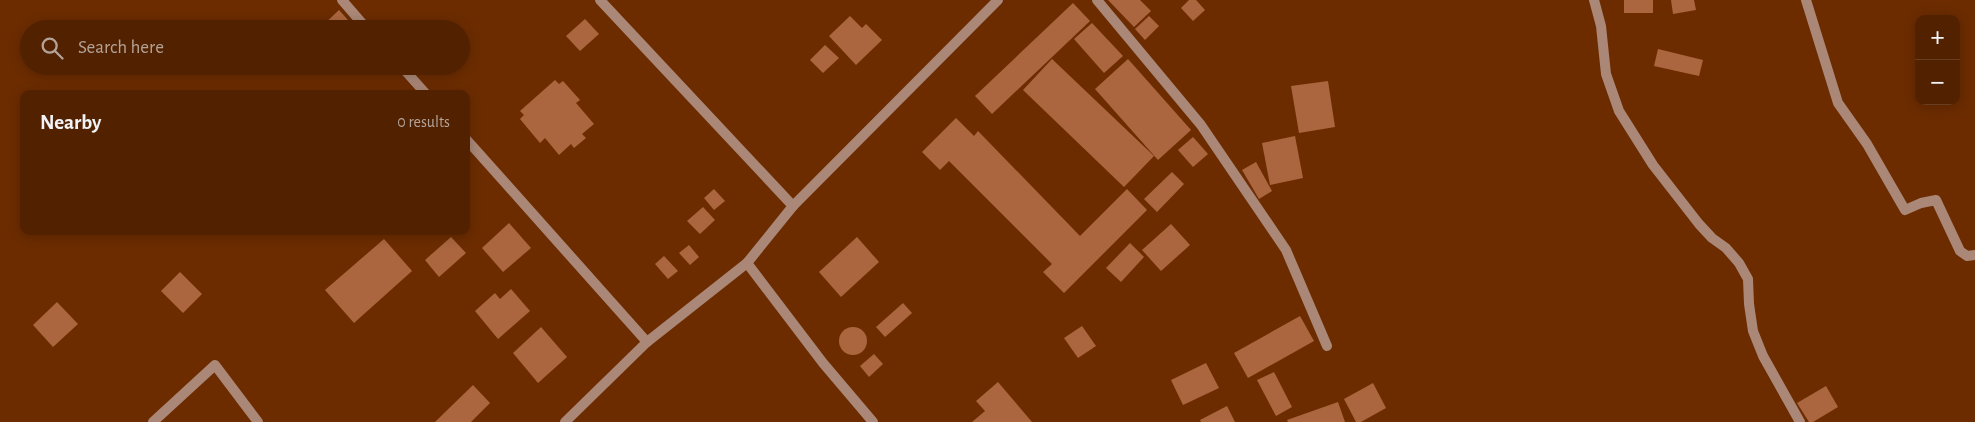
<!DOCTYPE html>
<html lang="en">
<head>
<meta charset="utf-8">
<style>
  :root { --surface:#512100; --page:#5b2e0f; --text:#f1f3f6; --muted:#b4a399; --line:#673e22 }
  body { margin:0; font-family:"Alegreya Sans",sans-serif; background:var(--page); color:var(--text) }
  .controls { position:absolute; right:15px; top:15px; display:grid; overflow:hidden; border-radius:10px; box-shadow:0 2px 12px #0003 }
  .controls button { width:45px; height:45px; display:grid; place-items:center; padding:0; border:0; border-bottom:1px solid var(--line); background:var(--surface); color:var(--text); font:25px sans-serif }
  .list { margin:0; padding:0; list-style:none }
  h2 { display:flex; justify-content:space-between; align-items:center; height:65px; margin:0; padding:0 20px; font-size:21px }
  h2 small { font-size:16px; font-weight:400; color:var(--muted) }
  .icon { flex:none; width:28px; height:28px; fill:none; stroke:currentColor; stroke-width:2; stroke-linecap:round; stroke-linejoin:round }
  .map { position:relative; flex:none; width:1975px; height:422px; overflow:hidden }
  .search { position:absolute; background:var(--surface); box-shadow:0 2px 12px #0003; left:20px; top:20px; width:450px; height:55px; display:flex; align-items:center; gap:12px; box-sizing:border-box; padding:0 18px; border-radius:28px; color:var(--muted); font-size:19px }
  .panel { position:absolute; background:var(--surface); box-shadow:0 2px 12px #0003; left:20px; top:90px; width:450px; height:145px; border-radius:10px }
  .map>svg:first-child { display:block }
  .building { fill:#ab663f }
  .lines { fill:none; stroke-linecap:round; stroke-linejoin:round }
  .minor { stroke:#aa8776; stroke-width:10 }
</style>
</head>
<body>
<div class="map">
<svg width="1975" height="422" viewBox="0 0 1975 422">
  <rect width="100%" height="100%" fill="#6c2c00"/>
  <g class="building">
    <path d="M1108,0H1140L1151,11L1134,27Z"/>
    <path d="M1189,0H1196L1205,10L1193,21L1181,8Z"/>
    <rect x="1624" y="0" width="29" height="13"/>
    <path d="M1671,0H1694L1696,10L1673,14Z"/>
    <path d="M1073,3L1090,21L992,114L975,96Z"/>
    <path d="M339,10L355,28L319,29Z"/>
    <path d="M850,16L862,28L866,24L882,40L856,65L829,36Z"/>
    <path d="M1149,16L1159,26L1145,40L1135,29Z"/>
    <path d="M585,19L599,34L580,51L566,36Z"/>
    <path d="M1092,23L1123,56L1104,73L1074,39Z"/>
    <path d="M825,45L839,58L823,73L810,60Z"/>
    <path d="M1658,49L1703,60L1699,76L1654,66Z"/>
    <path d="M1052,59L1154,156L1124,187L1023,90Z"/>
    <path d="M1128,59L1191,130L1158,160L1095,89Z"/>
    <path d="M555,80L559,84L563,81L580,100L576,103L594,124L582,134L586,138L574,148L571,144L559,155L545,138L540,143L520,119L524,115L520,111Z"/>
    <path d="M1328,81L1335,127L1299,133L1291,86Z"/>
    <path d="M956,118L974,136L978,131L1080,236L1127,189L1147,210L1064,293L1043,272L1052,264L949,161L940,170L922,152Z"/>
    <path d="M1295,136L1303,178L1270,185L1262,143Z"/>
    <path d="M1193,137L1208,154L1193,167L1178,150Z"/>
    <path d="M1256,162L1272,191L1259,199L1242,170Z"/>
    <path d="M1172,172L1184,184L1157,212L1144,199Z"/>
    <path d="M714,189L725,201L714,210L704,198Z"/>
    <path d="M703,207L715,220L700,234L687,221Z"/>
    <path d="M509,223L531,248L503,272L482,248Z"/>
    <path d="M1171,224L1190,245L1161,271L1142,250Z"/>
    <path d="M451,237L466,253L439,277L425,260Z"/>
    <path d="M857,237L879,262L841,297L819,272Z"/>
    <path d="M384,239L412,271L354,323L325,290Z"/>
    <path d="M1130,243L1144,257L1121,282L1106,268Z"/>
    <path d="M689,245L699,257L690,265L679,253Z"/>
    <path d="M664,256L678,271L668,279L655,264Z"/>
    <path d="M180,272L202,294L183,313L161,291Z"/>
    <path d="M511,289L530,311L498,339L475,311L495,293L500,299Z"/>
    <path d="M57,302L78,324L53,347L33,325Z"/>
    <path d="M903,303L912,313L885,337L876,327Z"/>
    <path d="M1300,316L1314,341L1248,378L1234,353Z"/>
    <path d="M1082,326L1096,346L1078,358L1064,338Z"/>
    <circle cx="853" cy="341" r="14"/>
    <path d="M541,327L567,357L538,383L513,353Z"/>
    <path d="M874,354L883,364L869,377L860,366Z"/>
    <path d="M1206,363L1219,388L1183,405L1171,380Z"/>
    <path d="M1274,372L1292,407L1276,416L1257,380Z"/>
    <path d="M998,382L1032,422H972L985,411L976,401Z"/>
    <path d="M1373,383L1386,408L1361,422H1356L1344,399Z"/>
    <path d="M473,385L490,403L471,422H435Z"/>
    <path d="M1826,386L1838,407L1813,422H1809L1797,403Z"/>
    <path d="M1338,402L1345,422H1288L1287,420Z"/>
    <path d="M1227,406L1235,422H1201L1200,420Z"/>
  </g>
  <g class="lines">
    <g class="minor">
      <path d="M342,0L367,29"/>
      <path d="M600,0L793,206"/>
      <path d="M1097,0L1201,125L1286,250L1327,346"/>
      <path d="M1594,0L1601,26L1606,74L1619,111L1653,165L1699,224L1712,238L1726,248L1739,263L1748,279L1749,304L1753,331L1763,356L1800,422"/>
      <path d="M1806,0L1838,103L1867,144L1905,210L1921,203L1936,200L1960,251L1967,256L1975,255"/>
      <path d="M401,66L426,94"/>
      <path d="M466,139L647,342"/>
      <path d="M747,263L823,363L873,422"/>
      <path d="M153,422L215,365L258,422"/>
      <path d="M565,422L647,342L747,263L793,206L998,0"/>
    </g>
  </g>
</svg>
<div class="controls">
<button>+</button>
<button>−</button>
</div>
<div class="search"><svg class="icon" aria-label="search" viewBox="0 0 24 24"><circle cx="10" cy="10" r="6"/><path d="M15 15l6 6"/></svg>Search here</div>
<section class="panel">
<h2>Nearby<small>0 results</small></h2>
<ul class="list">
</ul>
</section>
</div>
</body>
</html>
